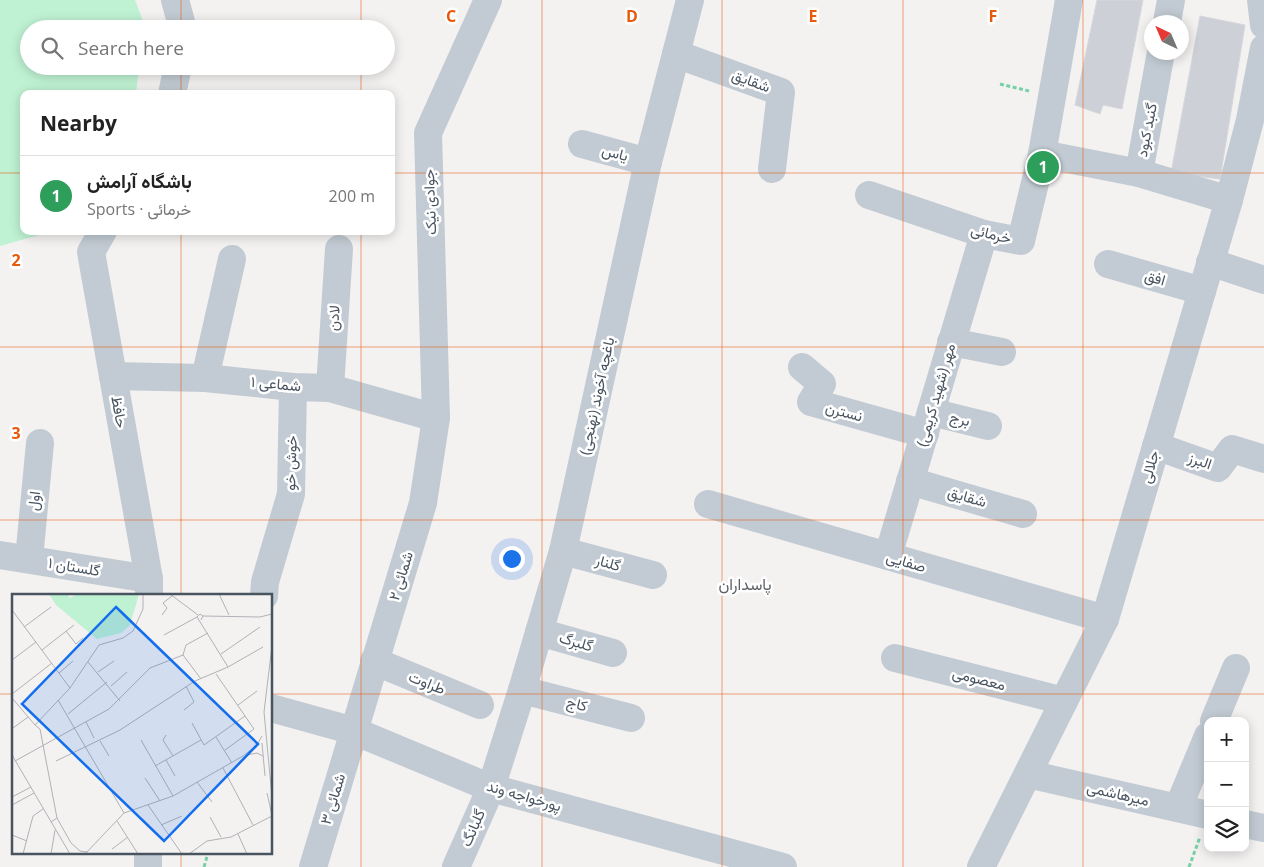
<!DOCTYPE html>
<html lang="en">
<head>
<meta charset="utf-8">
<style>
  :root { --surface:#fff; --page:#f6f6f6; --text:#222; --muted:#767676; --line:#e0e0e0; --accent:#db2777 }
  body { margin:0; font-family:"Open Sans",Vazirmatn,sans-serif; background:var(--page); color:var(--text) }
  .controls { position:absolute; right:15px; bottom:15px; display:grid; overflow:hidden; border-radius:10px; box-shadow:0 2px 12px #0003 }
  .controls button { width:45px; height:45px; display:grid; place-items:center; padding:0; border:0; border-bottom:1px solid var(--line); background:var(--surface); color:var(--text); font:25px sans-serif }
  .compass { position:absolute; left:1144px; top:15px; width:45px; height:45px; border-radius:50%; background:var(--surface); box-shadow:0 2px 12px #0003; rotate:316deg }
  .you { position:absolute; left:511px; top:558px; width:18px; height:18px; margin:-12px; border:4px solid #fff; border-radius:50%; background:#1a73e8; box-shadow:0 0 0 8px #1a73e833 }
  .badge { display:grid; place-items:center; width:32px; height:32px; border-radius:50%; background:var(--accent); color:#fff; font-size:16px; font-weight:700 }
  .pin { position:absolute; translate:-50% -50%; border:2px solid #fff; box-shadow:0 1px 5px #0006 }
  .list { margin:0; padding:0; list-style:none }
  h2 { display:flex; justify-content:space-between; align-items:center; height:65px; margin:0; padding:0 20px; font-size:21px }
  h2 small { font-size:16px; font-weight:400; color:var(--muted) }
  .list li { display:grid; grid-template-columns:32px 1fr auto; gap:15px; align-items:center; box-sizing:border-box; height:80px; padding:0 20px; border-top:1px solid var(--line) }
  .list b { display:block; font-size:19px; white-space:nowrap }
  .list p { margin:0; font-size:16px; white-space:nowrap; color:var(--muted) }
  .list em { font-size:16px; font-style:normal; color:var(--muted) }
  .icon { flex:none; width:28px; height:28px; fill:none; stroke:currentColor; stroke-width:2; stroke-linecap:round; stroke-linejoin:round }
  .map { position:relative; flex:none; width:1264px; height:867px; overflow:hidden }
  .search { position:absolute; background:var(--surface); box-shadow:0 2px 12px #0003; left:20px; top:20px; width:375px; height:55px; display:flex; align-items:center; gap:12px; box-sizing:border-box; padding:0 18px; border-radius:28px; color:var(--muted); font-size:19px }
  .panel { position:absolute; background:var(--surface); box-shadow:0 2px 12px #0003; left:20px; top:90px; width:375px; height:145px; border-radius:10px }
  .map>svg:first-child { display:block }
  .green { fill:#bff2d3 }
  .building { fill:#cdd0d6; stroke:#d5d7dd }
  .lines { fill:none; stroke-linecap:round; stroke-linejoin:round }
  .path { stroke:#75d1a5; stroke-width:3; stroke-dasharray:4 2.5; stroke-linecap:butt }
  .minor { stroke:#c2cbd3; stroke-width:28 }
  .grid { fill:none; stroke:#e8590c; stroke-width:1; stroke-opacity:0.55 }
  .labels { text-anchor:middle; stroke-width:5; stroke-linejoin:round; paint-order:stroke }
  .street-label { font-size:15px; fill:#485460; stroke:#fff }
  .neighbourhood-label { font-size:16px; fill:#5d6166; stroke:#fff }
  .inset-road { fill:none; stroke:#afb2b7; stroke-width:1 }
  .view { fill:#126eed; fill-opacity:0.15; stroke:#126eed; stroke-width:2.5 }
  .inset-edge { fill:none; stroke:#485460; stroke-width:2.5 }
  .grid-label { font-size:16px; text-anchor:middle; font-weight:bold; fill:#e8590c; stroke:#fff; stroke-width:5; stroke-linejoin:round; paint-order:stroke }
</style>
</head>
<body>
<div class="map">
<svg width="1264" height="867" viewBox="0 0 1264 867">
  <rect width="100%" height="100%" fill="#f4f1f1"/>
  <path class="green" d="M0,0H135L143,21V29H29V66H139L136,94H24V231H53L0,246Z"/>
  <g class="building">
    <path d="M1097,0H1143L1122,109L1103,105L1100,114L1075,105Z"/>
    <path d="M1200,16L1245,25L1220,179L1171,173Z"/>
  </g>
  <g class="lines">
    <g class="path">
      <path d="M1000,84L1029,91"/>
      <path d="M204,867L208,853"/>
      <path d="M1189,867L1200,837"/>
    </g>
    <g class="minor">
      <path d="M175,0L183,29"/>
      <path d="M1261,0L1264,25"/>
      <path d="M1167,22L1171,0"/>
      <path d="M676,54L781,92L772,169"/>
      <path d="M172,94L178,66"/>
      <path d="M582,144L648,162"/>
      <path d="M1042,154L1139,173L1229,200"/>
      <path d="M1139,173L1161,52"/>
      <path d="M869,195L984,234L1021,241L1042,154L1069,0"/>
      <path d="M103,231L91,252L149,579V596"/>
      <path d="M1210,262L1264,280"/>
      <path d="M1108,264L1202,291"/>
      <path d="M951,342L1002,352"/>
      <path d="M802,367L822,384L811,402L925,434"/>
      <path d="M113,376L205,378L293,387L330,388L436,418"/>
      <path d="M205,378L232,259"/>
      <path d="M330,388L339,249"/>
      <path d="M931,412L988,426"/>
      <path d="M1156,446L1218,468L1232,449L1264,459"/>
      <path d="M910,481L1023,514"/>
      <path d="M708,504L1105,619"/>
      <path d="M563,551L653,575"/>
      <path d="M0,555L149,579"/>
      <path d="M888,556L984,234"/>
      <path d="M29,559L40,443"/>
      <path d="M264,596L265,582L291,494L293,387"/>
      <path d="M539,632L613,653"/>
      <path d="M895,658L1064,701"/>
      <path d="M374,661L480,705"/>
      <path d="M522,690L631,718"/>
      <path d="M271,708L354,731L491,788L783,867"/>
      <path d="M1214,721L1236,668"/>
      <path d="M1028,774L1208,815"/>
      <path d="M1178,808L1208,736"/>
      <path d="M1245,824L1264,828"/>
      <path d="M148,853V867"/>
      <path d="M313,867L423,503L436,418L428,133L488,0"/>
      <path d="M456,867L491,788L522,690L563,551L648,162L690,0"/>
      <path d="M981,867L1105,619L1229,200L1250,120L1264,48"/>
    </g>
  </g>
  <path class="grid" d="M181,0V29M361,0V29M542,0V867M722,0V867M903,0V867M1083,0V867M181,66V94M361,66V94M0,173H24M391,173H1264M181,231V596M361,231V867M0,347H1264M0,520H1264M0,694H14M271,694H1264M181,853V867"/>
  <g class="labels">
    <g class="street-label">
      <text transform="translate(751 81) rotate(20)" y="5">شقایق</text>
      <text transform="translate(1147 130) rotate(-79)" y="5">گنبد کبود</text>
      <text transform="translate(615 153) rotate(15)" y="5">یاس</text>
      <text transform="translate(430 202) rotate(-92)" y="5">جوادی نیک</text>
      <text transform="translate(991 234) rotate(14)" y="5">خرمائی</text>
      <text transform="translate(1155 278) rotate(16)" y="5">افق</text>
      <text transform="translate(334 318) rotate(-86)" y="5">لادن</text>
      <text transform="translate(276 384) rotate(5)" y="5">شماعی ۱</text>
      <text transform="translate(936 395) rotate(-74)" y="5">مهر (شهید کریمی)</text>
      <text transform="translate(597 396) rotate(-78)" y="5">باغچه آخوند (نهنجی)</text>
      <text transform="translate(119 412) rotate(80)" y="5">حافظ</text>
      <text transform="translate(844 412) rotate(15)" y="5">نسترن</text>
      <text transform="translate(960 419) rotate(14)" y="5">برج</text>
      <text transform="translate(1200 461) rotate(19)" y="5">البرز</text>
      <text transform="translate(291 463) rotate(-88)" y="5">خوش خو</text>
      <text transform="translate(1150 467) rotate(-74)" y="5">جلالی</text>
      <text transform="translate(967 497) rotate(16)" y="5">شقایق</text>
      <text transform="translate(34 501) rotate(-84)" y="5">اول</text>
      <text transform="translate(906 562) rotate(16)" y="5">صفایی</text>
      <text transform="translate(608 563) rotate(15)" y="5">گلنار</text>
      <text transform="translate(74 567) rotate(9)" y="5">گلستان ۱</text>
      <text transform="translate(401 576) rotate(-73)" y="5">شمائی ۲</text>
      <text transform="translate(576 642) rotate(16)" y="5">گلبرگ</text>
      <text transform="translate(979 679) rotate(14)" y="5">معصومی</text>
      <text transform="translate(427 683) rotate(22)" y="5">طراوت</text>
      <text transform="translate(577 704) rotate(15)" y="5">کاج</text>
      <text transform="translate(1118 794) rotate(13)" y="5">میرهاشمی</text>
      <text transform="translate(524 796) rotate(16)" y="5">پورخواجه وند</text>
      <text transform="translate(333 799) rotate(-73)" y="5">شمائی ۳</text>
      <text transform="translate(473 828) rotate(-66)" y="5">گلبانگ</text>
    </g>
    <g class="neighbourhood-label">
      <text x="745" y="590">پاسداران</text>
    </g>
  </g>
  <g transform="translate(12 594)">
    <rect width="260" height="260" fill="#f4f1f1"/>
    <path d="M37,0H55L58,4L65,0H127L118,31L109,39L85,45L44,11Z" fill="#bff2d3"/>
    <path class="inset-road" d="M158,0L186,21M207,0L217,21M0,16L58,94M150,21L155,14L151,9L160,2M191,22L248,23L260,20M12,33L39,13M54,37L64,50L71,44M152,41L185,23M260,52L252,118L260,203M30,56L62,31M209,60L248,33M171,61L174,51L196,39M171,61L189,85M0,66L24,48M76,68L108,107M216,73L251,53M86,78L102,67M47,79L61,67M204,80L242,135L213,156M99,92L115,78M0,100L40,69M260,100V175M0,104L23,131M46,106L112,219M226,111L245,97M172,116L182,108L174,92M56,120L95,88M74,128L82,144M180,129L192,151L233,122M1,134L16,123M154,141L151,146L161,162M204,143L220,169M129,146L161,202M88,147L97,162M250,149L253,182M0,161L58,260M235,161L245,159L251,162M154,166L163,182M3,167L97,115L138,74L171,61M44,167L108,136L183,87L216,73L185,23L188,20L191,22L189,26M143,172L189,146M211,174L241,231M133,184L148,207M185,188L200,208M255,199L260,221M0,203L19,193M0,211L22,199M136,211L170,260M198,223L209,243M45,224L59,249L68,257L75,258M105,227L126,260M39,228L45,224L28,135L23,131L58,94L87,51L111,44L121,37L131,15V0M149,231L170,222M226,240L235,260M0,241L15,247M100,255L116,243M11,260L21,222L31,215M39,260L43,236M73,260L112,219L161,202L231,162L245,151L250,142M177,260L195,247L219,243L260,222"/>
    <path class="view" d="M104,13L246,150L152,247L10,110Z"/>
    <rect width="260" height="260" class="inset-edge"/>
  </g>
  <g class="grid-label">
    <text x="451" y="22">C</text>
    <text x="632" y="22">D</text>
    <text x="813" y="22">E</text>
    <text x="993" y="22">F</text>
    <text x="16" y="266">2</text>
    <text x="16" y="439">3</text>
  </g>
</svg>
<div class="controls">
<button>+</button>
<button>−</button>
<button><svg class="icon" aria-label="layers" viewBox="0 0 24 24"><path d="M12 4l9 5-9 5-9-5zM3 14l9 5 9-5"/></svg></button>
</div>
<svg class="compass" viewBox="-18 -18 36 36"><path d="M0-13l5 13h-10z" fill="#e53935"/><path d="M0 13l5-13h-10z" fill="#767676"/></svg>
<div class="you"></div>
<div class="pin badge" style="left:1043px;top:167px;background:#2e9e5b">1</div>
<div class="search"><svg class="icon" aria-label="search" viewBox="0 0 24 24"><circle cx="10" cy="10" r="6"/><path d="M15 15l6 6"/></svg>Search here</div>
<section class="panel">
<h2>Nearby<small></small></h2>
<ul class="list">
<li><span class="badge" style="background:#2e9e5b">1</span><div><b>باشگاه آرامش</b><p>Sports · خرمائی</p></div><em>200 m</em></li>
</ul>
</section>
</div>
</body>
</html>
